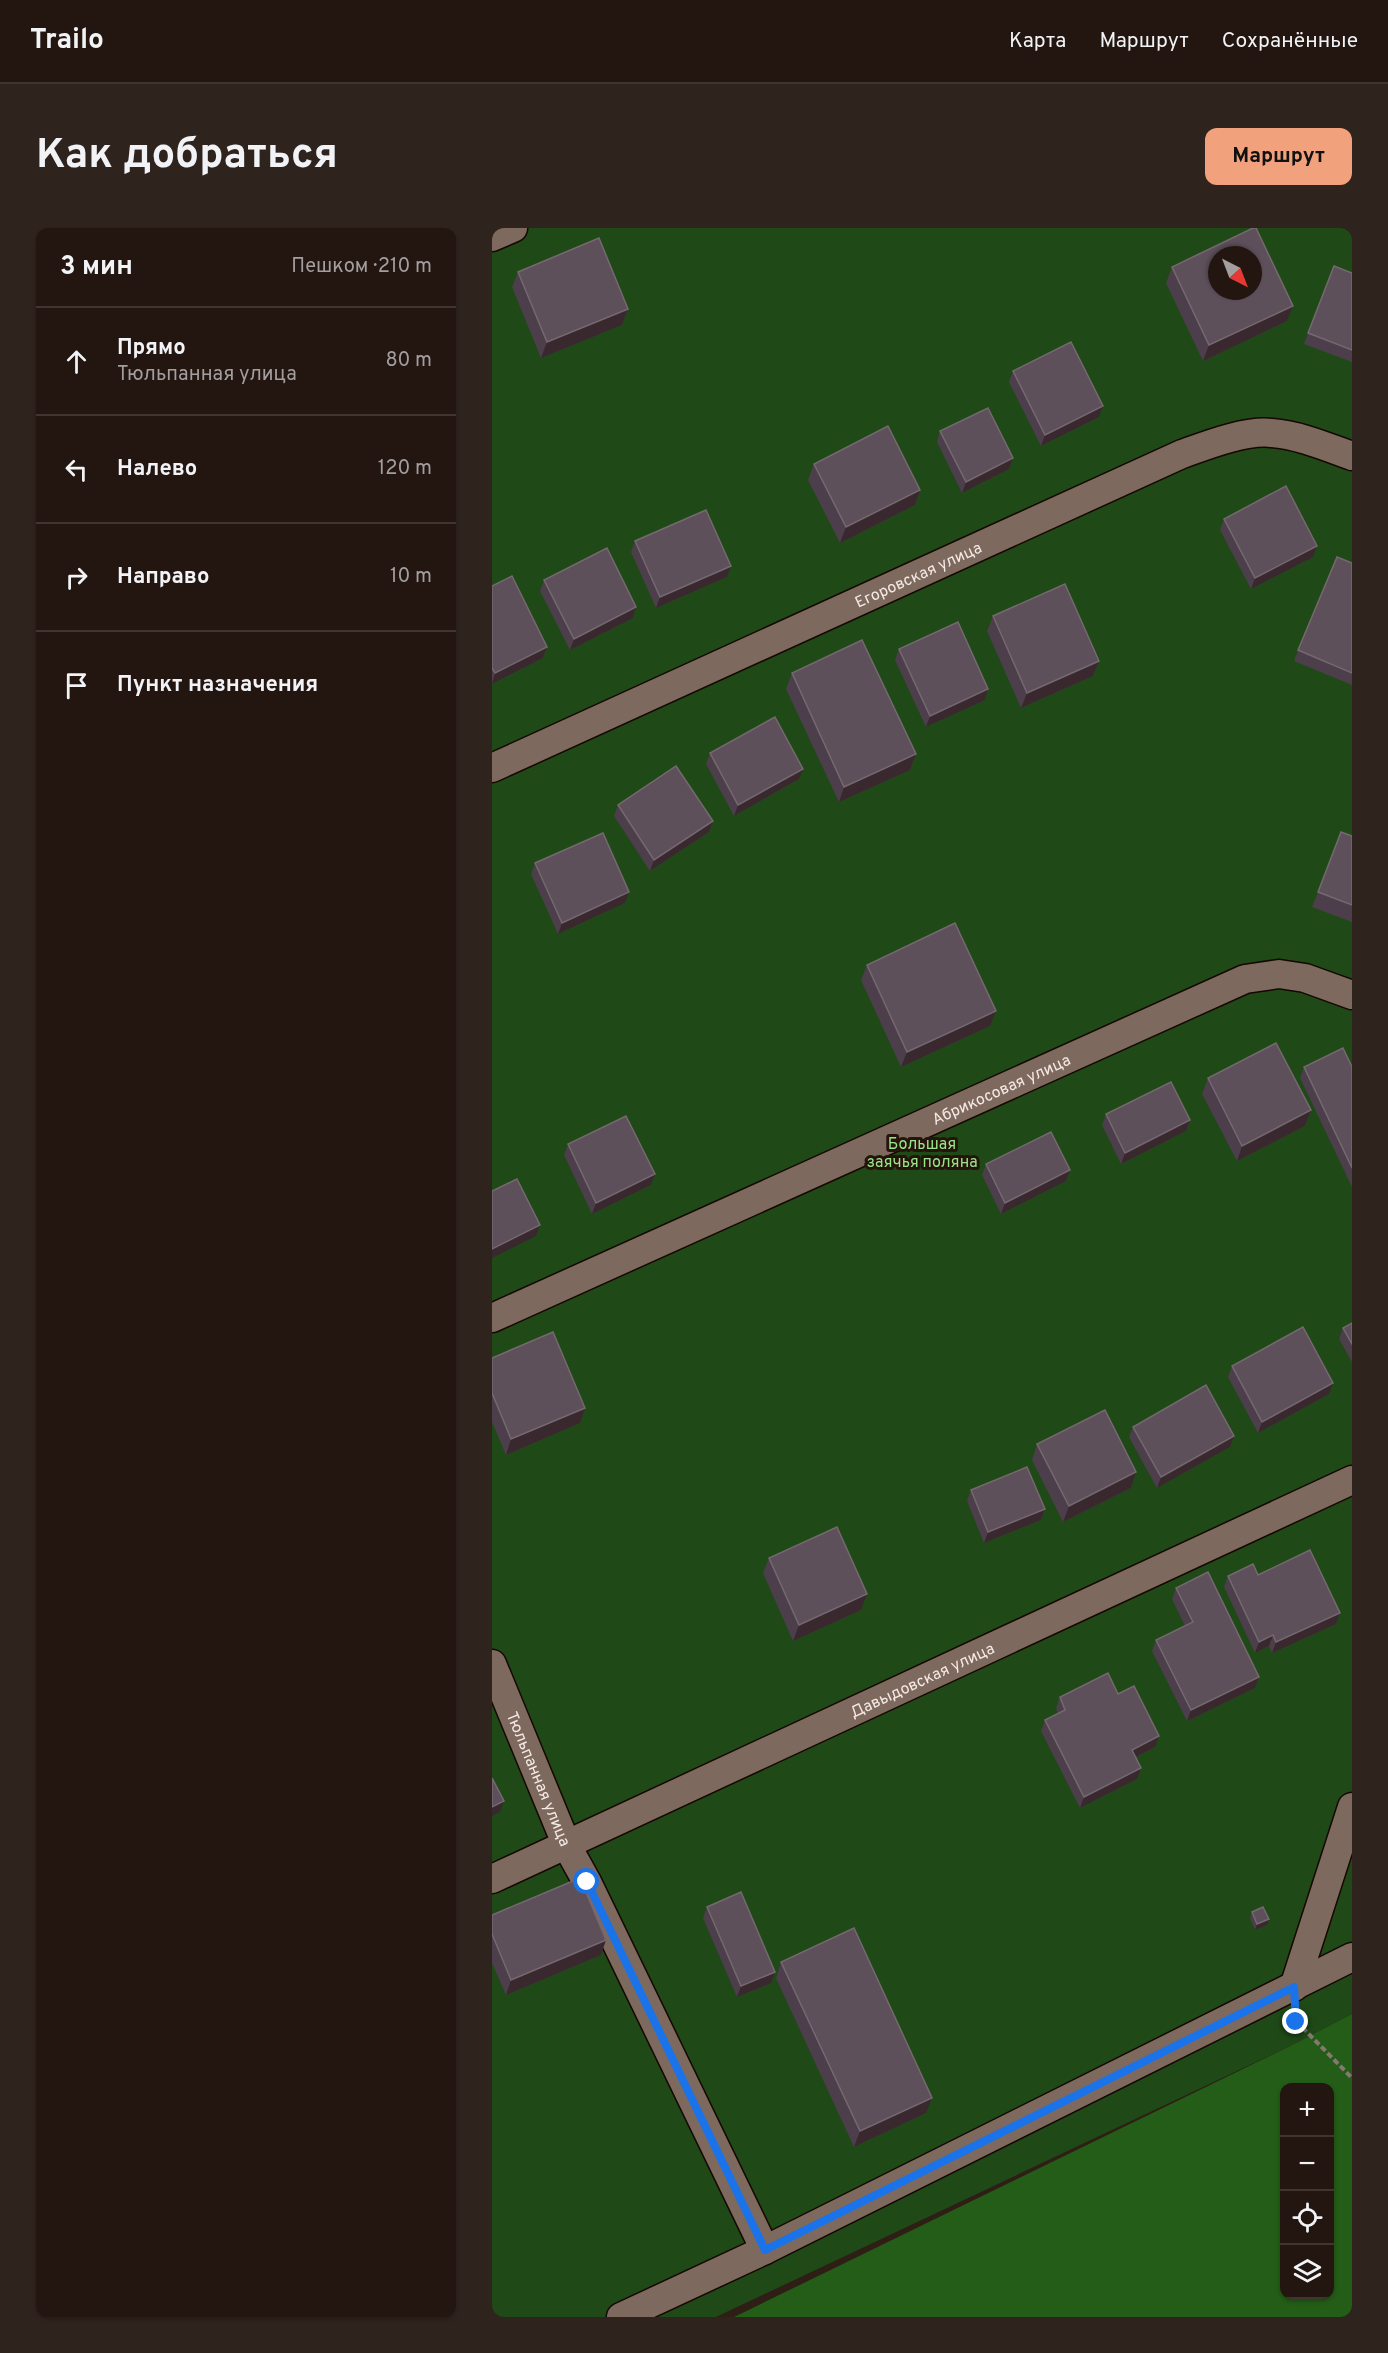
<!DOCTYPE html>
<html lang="ru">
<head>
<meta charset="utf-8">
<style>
  :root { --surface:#231610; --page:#2f231e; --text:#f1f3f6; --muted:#a39f9f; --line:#403530; --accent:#f1a17b }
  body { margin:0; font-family:Overpass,sans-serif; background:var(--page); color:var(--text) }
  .controls { position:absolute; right:18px; bottom:18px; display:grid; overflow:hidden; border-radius:12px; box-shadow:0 2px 4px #0004 }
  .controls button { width:54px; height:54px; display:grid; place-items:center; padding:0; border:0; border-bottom:2px solid var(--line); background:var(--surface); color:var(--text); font:30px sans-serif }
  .compass { position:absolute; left:716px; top:18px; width:54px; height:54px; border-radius:50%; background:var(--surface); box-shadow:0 2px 4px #0004; rotate:138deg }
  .stop { position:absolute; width:18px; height:18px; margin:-14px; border:4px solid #1a73e8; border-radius:50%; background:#fff }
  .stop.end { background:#1a73e8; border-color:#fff; box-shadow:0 2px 6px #0008 }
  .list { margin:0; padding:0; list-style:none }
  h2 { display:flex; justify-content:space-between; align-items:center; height:78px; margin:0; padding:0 24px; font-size:26px }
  h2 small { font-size:20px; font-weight:400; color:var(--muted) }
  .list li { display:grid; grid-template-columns:39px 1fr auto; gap:18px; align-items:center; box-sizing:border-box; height:108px; padding:0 24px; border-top:2px solid var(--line) }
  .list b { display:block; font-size:22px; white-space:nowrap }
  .list p { margin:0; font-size:20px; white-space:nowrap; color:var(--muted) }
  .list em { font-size:20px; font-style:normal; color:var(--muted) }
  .icon { flex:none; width:33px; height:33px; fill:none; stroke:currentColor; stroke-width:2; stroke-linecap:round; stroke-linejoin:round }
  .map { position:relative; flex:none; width:860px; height:2089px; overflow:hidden; border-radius:12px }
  header { display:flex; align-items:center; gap:36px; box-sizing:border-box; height:84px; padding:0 30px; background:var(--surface); border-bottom:2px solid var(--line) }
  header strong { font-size:28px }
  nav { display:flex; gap:33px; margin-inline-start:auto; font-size:21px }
  .intro { display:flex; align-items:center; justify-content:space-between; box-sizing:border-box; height:144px; padding:0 36px }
  h1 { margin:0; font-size:42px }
  .button { padding:15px 27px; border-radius:12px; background:var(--accent); color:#111; font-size:21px; font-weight:700 }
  main { display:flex; gap:36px; padding:0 36px }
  aside { flex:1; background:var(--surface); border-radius:12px; box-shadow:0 2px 4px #0004 }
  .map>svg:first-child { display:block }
  .green { fill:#1f4a17; fill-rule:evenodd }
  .forest { fill:#235d17; fill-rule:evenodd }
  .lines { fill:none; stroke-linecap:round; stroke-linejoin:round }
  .street-casing { stroke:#160702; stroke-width:31 }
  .path { stroke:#867870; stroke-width:4; stroke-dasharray:6 3; stroke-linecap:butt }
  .street { stroke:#7e695f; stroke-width:28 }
  .wall { fill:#4c3e4a }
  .shaded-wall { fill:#39292e }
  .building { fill:#5e505b; stroke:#766870; stroke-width:1.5; fill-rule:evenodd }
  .route { stroke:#1a73e8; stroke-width:8 }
  .labels { text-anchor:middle; stroke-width:6; stroke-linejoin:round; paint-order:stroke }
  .street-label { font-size:16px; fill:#f5e9e3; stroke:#25140c }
  .park-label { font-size:16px; fill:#97e588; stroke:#25140c }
</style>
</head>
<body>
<header>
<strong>Trailo</strong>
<nav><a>Карта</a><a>Маршрут</a><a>Сохранённые</a></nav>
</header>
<div class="intro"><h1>Как добраться</h1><a class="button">Маршрут</a></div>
<main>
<aside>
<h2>3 мин<small>Пешком · 210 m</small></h2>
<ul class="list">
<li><svg class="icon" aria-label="ahead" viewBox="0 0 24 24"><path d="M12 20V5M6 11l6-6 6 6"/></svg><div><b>Прямо</b><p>Тюльпанная улица</p></div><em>80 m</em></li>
<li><svg class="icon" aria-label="left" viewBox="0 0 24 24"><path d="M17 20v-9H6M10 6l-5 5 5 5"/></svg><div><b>Налево</b></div><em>120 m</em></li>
<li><svg class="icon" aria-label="right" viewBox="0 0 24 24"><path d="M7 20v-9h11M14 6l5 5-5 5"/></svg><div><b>Направо</b></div><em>10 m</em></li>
<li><svg class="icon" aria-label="arrive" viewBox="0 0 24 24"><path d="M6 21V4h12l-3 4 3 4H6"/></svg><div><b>Пункт назначения</b></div></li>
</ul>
</aside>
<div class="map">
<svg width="860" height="2089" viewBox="0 0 860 2089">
  <rect width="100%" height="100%" fill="#2f1e15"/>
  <path class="green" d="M0,0H860V1786L800,1817L224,2089H0ZM725,27H761V63H725Z"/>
  <path class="forest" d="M860,1786V2089H242L800,1817ZM792,1860H838V2066H792Z"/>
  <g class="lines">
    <defs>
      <g id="street">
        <path d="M0,9L21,0"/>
        <path id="s1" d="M0,540L690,226C715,217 753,202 780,205C807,207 835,219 860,228"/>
        <path id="s2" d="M0,1090L753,751L787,746L813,750L860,767"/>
        <path id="s3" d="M0,1436L75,1618L95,1654L273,2022"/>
        <path id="s4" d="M0,1651L860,1252"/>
        <path d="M802,1759L860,1579"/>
        <path d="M129,2089L273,2022L860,1729"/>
      </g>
    </defs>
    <use href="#street" class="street-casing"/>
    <path class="path" d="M804,1793L860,1850"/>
    <use href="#street" class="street"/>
  </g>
  <g class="wall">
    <path d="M842,38L860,45V134L812,116Z"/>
    <path d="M680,39L801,78L795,93L711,133L674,55Z"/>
    <path d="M26,44L136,81L130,97L49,130L20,59Z"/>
    <path d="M521,143L607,189L549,218L517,154Z"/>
    <path d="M448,203L521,230L517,241L470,265L445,214Z"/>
    <path d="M322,236L428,262L423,277L348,315L316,252Z"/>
    <path d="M732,291L821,329L759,361L728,302Z"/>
    <path d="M143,313L235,349L164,380L139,324Z"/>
    <path d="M860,335V457L802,433L806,422Z"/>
    <path d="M52,352L144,379L141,390L78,422L48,363Z"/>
    <path d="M0,358L55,419L51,430L0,456Z"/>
    <path d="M501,388L607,433L601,448L529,480L495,403Z"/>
    <path d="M407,421L496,461L493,472L434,499L403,432Z"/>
    <path d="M300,445L424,526L418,542L347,574L294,461Z"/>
    <path d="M218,525L307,551L242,588L214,536Z"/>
    <path d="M126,577L221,593L217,604L158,643L122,588Z"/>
    <path d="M860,608V694L820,679L826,664Z"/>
    <path d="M43,635L133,675L66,706L39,646Z"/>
    <path d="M375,737L498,798L409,839L369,752Z"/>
    <path d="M812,839H860V959L808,850Z"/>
    <path d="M716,850L819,882L813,898L745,933L710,866Z"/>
    <path d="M614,886L698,892L694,903L629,936L610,897Z"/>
    <path d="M76,916L159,957L100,986L72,927Z"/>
    <path d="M494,936L578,942L574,953L509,986L490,947Z"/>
    <path d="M860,1095V1134L847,1111L851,1100Z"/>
    <path d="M0,1130L88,1195L14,1227L0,1194Z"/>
    <path d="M740,1138L837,1166L766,1205L736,1149Z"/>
    <path d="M641,1199L738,1219L665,1260L637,1209Z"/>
    <path d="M545,1216L639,1260L571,1294L540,1232Z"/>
    <path d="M479,1262L553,1281L549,1292L492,1315L475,1273Z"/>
    <path d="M277,1330L369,1382L301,1413L271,1345Z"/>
    <path d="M766,1347L844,1396L780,1425L777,1418L763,1425L732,1359L736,1348Z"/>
    <path d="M684,1360L763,1460L695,1493L660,1423L664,1412L693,1398L680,1371Z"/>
    <path d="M626,1466L663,1519L644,1529L645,1551L588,1580L549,1503L553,1492L566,1485L564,1480L568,1469Z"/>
    <path d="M215,1679L279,1755L245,1769L211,1690Z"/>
    <path d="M760,1684L775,1697L763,1702L758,1690Z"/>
    <path d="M0,1687L109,1727L14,1767L0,1735Z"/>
    <path d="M289,1734L434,1885L362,1919L284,1750Z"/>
  </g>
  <g class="shaded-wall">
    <path d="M801,78L795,93L711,133L717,117Z"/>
    <path d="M136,81L130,97L49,130L55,114Z"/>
    <path d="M611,178L607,189L549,218L553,207Z"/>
    <path d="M521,230L517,241L470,265L474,254Z"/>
    <path d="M428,262L423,277L348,315L354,299Z"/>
    <path d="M825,318L821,329L759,361L763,350Z"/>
    <path d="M239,338L235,349L164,380L168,369Z"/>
    <path d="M144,379L141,390L78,422L82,411Z"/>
    <path d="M55,419L51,430L0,456L3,445Z"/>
    <path d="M607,433L601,448L529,480L535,465Z"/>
    <path d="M496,461L493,472L434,499L438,488Z"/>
    <path d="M424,526L418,542L347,574L352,559Z"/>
    <path d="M311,541L307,551L242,588L246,577Z"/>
    <path d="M221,593L217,604L158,643L162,632Z"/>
    <path d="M137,664L133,675L66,706L70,695Z"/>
    <path d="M504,783L498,798L409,839L415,824Z"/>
    <path d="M819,882L813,898L745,933L750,918Z"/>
    <path d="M698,892L694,903L629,936L633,925Z"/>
    <path d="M578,942L574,953L509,986L513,975Z"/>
    <path d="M163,946L159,957L100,986L104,975Z"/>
    <path d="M48,997L44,1008L0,1030V1021Z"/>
    <path d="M841,1155L837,1166L766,1205L770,1194Z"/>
    <path d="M93,1180L88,1195L14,1227L19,1211Z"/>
    <path d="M742,1208L738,1219L665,1260L669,1249Z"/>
    <path d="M644,1244L639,1260L571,1294L577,1278Z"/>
    <path d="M553,1281L549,1292L492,1315L496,1304Z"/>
    <path d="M375,1366L369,1382L301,1413L307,1397Z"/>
    <path d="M848,1385L844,1396L780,1425L784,1414Z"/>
    <path d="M781,1407L777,1418L763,1425L767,1414Z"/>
    <path d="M767,1449L763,1460L695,1493L699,1482Z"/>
    <path d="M667,1508L663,1519L636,1533L640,1522Z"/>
    <path d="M649,1540L645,1551L588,1580L592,1569Z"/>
    <path d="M12,1573L8,1584L0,1588V1579Z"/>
    <path d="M777,1691L775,1697L763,1702L765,1696Z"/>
    <path d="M114,1712L109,1727L14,1767L19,1752Z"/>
    <path d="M283,1744L279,1755L245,1769L249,1758Z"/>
    <path d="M440,1870L434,1885L362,1919L368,1903Z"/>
  </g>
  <g class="building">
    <path d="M761,0H764L801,78L717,117L680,39ZM725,27H761V63H725Z"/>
    <path d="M107,10L136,81L55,114L26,44Z"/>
    <path d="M842,38L860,45V122L816,105Z"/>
    <path d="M579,114L611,178L553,207L521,143Z"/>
    <path d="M496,180L521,230L474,254L448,203Z"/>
    <path d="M396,198L428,262L354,299L322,236Z"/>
    <path d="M794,258L825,318L763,350L732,291Z"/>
    <path d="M214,282L239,338L168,369L143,313Z"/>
    <path d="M115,320L144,379L82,411L52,352Z"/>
    <path d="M845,329L860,335V445L806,422Z"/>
    <path d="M20,348L55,419L3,445L0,440V358Z"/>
    <path d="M573,356L607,433L535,465L501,388Z"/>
    <path d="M466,394L496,461L438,488L407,421Z"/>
    <path d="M370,412L424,526L352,559L300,445Z"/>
    <path d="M283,489L311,541L246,577L218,525Z"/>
    <path d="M184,538L221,593L162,632L126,577Z"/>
    <path d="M849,604L860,608V677L826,664Z"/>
    <path d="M111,605L137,664L70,695L43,635Z"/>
    <path d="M463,695L504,783L415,824L375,737Z"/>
    <path d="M784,815L819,882L750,918L716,850Z"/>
    <path d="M851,820L860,839V940L812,839Z"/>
    <path d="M679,854L698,892L633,925L614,886Z"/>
    <path d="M134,888L163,946L104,975L76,916Z"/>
    <path d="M559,904L578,942L513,975L494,936Z"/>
    <path d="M25,951L48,997L0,1021V963Z"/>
    <path d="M860,1095V1116L851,1100Z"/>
    <path d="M811,1099L841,1155L770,1194L740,1138Z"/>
    <path d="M61,1104L93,1180L19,1211L0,1165V1130Z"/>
    <path d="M714,1157L742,1208L669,1249L641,1199Z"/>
    <path d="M613,1182L644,1244L577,1278L545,1216Z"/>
    <path d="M535,1239L553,1281L496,1304L479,1262Z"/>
    <path d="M345,1299L375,1366L307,1397L277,1330Z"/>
    <path d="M818,1322L848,1385L784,1414L781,1407L767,1414L736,1348L761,1336L766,1347Z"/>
    <path d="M716,1344L767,1449L699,1482L664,1412L701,1394L684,1360Z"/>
    <path d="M616,1445L626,1466L642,1458L667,1508L640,1522L649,1540L592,1569L553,1492L573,1482L568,1469Z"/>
    <path d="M0,1550L12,1573L0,1579Z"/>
    <path d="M88,1650L114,1712L19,1752L0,1706V1687Z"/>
    <path d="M249,1664L283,1744L249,1758L215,1679Z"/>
    <path d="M771,1679L777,1691L765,1696L760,1684Z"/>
    <path d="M362,1700L440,1870L368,1903L289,1734Z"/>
  </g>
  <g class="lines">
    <path class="route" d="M95,1654L273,2022L802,1759L804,1794"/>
  </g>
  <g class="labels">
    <g class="street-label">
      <text dy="6" stroke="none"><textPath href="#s1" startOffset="468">Егоровская улица</textPath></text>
      <text dy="6" stroke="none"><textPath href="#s2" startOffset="558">Абрикосовая улица</textPath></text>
      <text dy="6" stroke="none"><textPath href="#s4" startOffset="474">Давыдовская улица</textPath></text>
      <text dy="6" stroke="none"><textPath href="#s3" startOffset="124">Тюльпанная улица</textPath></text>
    </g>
    <g class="park-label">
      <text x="430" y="921">Большая<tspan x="430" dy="18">заячья поляна</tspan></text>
    </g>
  </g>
</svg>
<div class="controls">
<button>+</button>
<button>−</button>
<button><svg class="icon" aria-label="locate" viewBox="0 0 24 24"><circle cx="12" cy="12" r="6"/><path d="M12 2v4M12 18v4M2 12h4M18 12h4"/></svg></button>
<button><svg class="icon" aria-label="layers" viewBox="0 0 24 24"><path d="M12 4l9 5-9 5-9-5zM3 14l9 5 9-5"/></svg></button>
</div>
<svg class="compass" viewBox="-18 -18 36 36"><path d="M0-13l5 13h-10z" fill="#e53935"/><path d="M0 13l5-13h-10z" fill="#a39f9f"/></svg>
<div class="stop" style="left:95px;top:1654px"></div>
<div class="stop end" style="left:804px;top:1794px"></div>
</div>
</main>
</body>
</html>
